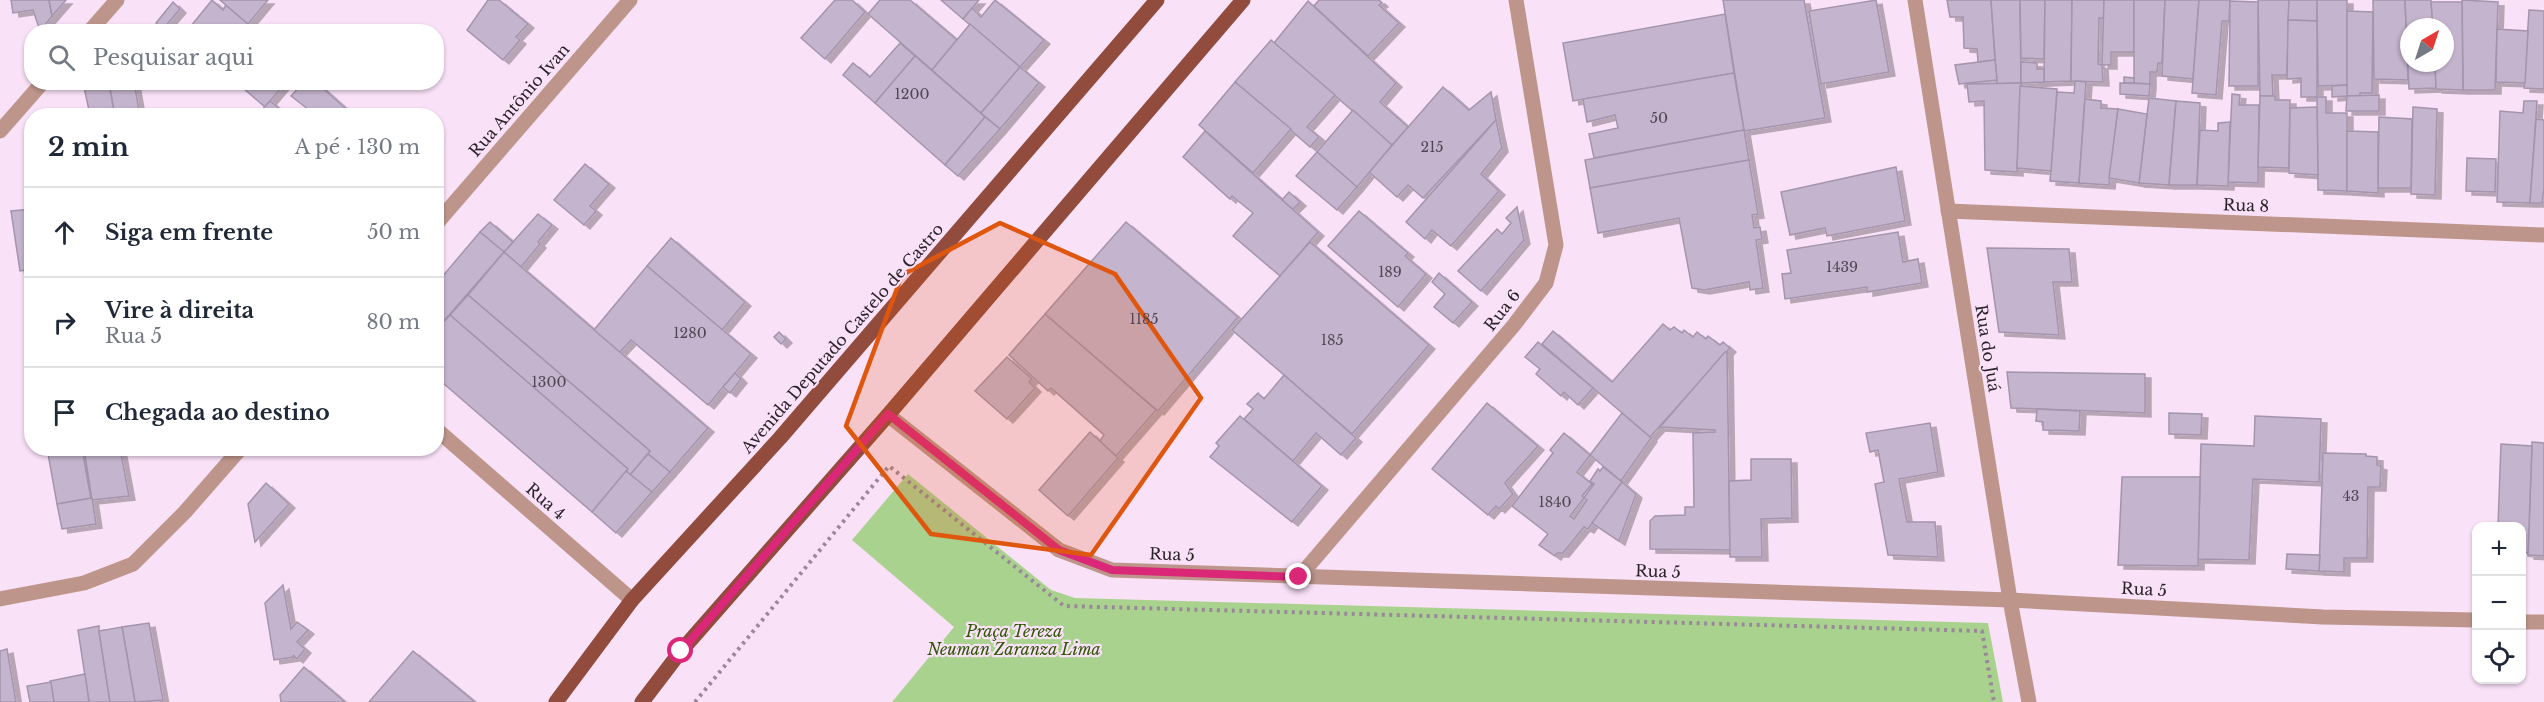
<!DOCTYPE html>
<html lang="pt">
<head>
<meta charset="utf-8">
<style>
  :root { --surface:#fff; --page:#f2f2f3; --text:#1f2937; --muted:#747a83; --line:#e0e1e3 }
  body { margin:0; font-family:"Libre Baskerville",serif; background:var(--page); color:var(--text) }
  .controls { position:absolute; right:18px; bottom:18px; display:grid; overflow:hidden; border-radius:12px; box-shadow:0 2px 4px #0004 }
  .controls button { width:54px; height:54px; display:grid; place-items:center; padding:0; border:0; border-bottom:2px solid var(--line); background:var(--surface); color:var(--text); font:30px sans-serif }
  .compass { position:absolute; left:2400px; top:18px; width:54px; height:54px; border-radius:50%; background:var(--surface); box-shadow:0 2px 4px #0004; rotate:39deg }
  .stop { position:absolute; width:18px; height:18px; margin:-14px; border:4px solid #db2777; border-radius:50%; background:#fff }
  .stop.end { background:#db2777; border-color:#fff; box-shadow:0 2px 6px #0008 }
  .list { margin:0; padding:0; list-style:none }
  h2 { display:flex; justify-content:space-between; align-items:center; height:78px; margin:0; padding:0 24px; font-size:26px }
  h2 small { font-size:20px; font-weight:400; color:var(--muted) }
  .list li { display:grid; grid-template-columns:39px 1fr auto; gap:18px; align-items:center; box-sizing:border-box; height:90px; padding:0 24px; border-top:2px solid var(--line) }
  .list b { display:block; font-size:22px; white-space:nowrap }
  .list p { margin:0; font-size:20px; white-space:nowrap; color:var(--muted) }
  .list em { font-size:20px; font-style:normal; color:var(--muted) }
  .icon { flex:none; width:33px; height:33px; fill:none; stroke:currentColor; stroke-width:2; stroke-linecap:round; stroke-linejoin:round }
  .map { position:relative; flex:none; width:2544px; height:702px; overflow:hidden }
  .search { position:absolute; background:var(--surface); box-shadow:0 2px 4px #0004; left:24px; top:24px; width:420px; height:66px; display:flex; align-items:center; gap:15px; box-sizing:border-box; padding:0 21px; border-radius:24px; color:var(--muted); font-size:22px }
  .panel { position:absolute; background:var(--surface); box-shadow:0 2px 4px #0004; left:24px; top:108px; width:420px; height:348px; border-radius:24px }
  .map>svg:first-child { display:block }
  .park { fill:#aad28f }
  .building { fill:#c4b4cd; stroke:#a494ac; stroke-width:1.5; fill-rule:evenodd; filter:url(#shadow) }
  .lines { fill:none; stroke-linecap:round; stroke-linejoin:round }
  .path { stroke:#998898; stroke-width:4; stroke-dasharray:3 4.5; stroke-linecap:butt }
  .minor { stroke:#bd958b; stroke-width:15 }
  .major { stroke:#914c3d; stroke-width:15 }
  .route { stroke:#db2777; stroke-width:8 }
  .marked { fill:#df560e; fill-opacity:0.2; stroke:#df560e; stroke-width:4.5; stroke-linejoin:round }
  .labels { text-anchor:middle; stroke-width:4.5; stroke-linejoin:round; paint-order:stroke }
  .number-label { font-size:14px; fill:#514653 }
  .street-label { font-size:16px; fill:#2b222a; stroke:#f9e1f8 }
  .park-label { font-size:16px; font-style:italic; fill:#2e5602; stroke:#f9e1f8 }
</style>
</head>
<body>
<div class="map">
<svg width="2544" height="702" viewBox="0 0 2544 702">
  <defs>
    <filter id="shadow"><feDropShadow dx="6" dy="4" stdDeviation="0" flood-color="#0004"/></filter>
  </defs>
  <rect width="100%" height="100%" fill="#f9e1f8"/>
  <path class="park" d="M908,474L1051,590L1075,598L1988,623L2003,702H892L954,627L852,540Z"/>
  <g class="building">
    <path d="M11,0H49L52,16L40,31L33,10L13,13Z"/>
    <path d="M49,0H66L52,16Z"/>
    <path d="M212,0L223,10L226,5L257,32H186Z"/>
    <path d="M220,0H268L248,24Z"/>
    <path d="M488,0H499L528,24L516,37L520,40L503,60L467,30Z"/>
    <path d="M835,0H852L865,12L825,59L801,38Z"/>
    <path d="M880,0H910L957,40L932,70L868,14Z"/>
    <path d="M941,0H979L963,19Z"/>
    <path d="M995,0L1044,40L1020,67L963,19L972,8L981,17Z"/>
    <path d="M1319,0H1379L1382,3L1379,5L1399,23L1368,56L1314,6Z"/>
    <path d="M1723,0H1804L1825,118L1744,131Z"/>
    <path d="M1876,0L1889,72L1821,84L1809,11Z"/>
    <path d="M1947,0H1991L1995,60L1978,62L1977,49L1964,48L1963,17H1950Z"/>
    <path d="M1991,0H2020L2021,83L1997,84Z"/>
    <path d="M2020,0H2045L2044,59L2021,58Z"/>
    <path d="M2045,0H2072L2071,81L2044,82Z"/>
    <path d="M2072,0H2104V18H2099L2098,64L2102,65L2103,82L2071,81Z"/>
    <path d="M2104,0H2134V52H2111V65H2102Z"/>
    <path d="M2134,0H2165L2162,63H2158L2157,72H2150V84L2134,83Z"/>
    <path d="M2165,0H2199L2193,79L2162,76Z"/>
    <path d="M2199,0H2230L2229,21H2222L2216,95L2192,93Z"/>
    <path d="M2258,0H2289L2287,75H2272L2273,96H2260Z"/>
    <path d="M2289,0H2317V21L2288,20Z"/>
    <path d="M2317,0H2347V85L2318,86Z"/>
    <path d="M2373,0H2405L2408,80L2374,79Z"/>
    <path d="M2405,0H2431L2433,27H2409V63H2435L2436,88L2409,89Z"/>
    <path d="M2462,0L2498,2L2495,90H2463Z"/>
    <path d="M1308,1L1396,83L1380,102L1408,127L1392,145L1274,43Z"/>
    <path d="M2230,1L2258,2V86H2229Z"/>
    <path d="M173,2L180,9L163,29L156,23Z"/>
    <path d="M2431,2H2462L2463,90L2436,89L2435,63H2445V27H2433Z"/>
    <path d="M2529,10L2544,11V89L2524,88Z"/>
    <path d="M2347,11L2373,12L2372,93H2360V96H2347Z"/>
    <path d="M1725,14L1734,73L1573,101L1563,43Z"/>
    <path d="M2288,20L2317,21V97H2301V78L2287,79Z"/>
    <path d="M970,24L1020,67L981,113L932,70Z"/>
    <path d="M2497,29L2528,31L2525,83L2496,82Z"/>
    <path d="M1271,40L1335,95L1307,127L1319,137L1310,147L1235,82Z"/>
    <path d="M900,43L915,56L875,103L843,75L853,63L870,77Z"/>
    <path d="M915,56L985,117L945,165L875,103Z"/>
    <path d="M1995,60L1997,80L1959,84L1955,65Z"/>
    <path d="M2021,62L2037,63V69H2044V82L2021,83Z"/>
    <path d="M1020,67L1039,83L1000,129L981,113Z"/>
    <path d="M1734,73L1744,130L1594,158L1589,134L1618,128L1615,115L1587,122L1583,99Z"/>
    <path d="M2124,77L2134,78V83H2124Z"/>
    <path d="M2075,81L2086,82L2079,183L2050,181L2057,92L2074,93Z"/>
    <path d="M134,82L140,116H115L109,83Z"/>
    <path d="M236,82H286L265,107Z"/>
    <path d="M304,82H316L354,116H304L309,110L291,96Z"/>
    <path d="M1235,82L1291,129L1253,173L1199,125Z"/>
    <path d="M109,83L114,112L90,115L84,87Z"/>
    <path d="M2021,83L2017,172L1985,170L1984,101L1969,102L1967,84Z"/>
    <path d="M2120,83L2150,84L2149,96L2120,94Z"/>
    <path d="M2347,85V96L2332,97V86Z"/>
    <path d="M2020,86L2057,89L2051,171L2017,168Z"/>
    <path d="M1443,87L1469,110L1491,92L1496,120L1423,198L1408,185L1397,197L1369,172Z"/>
    <path d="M2232,94L2240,95L2239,105H2259L2258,183L2228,182Z"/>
    <path d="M2379,95V111H2346L2347,96Z"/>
    <path d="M2260,96H2275V100H2290L2289,168L2258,167Z"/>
    <path d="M2317,97H2326V113H2347V191L2318,190Z"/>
    <path d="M2149,98L2176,101L2169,185L2139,183Z"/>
    <path d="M2085,99L2101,101V108L2118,109L2109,185L2079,183Z"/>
    <path d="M270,101L280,109L274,116H264L260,112Z"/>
    <path d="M2176,101L2200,103L2197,185H2169Z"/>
    <path d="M2524,101H2537L2530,203L2497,202L2500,111L2523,113Z"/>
    <path d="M2317,107L2318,175L2289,173L2290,108Z"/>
    <path d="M2413,107L2437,109L2435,195L2411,194Z"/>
    <path d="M2118,109L2147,114L2139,183L2109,178Z"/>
    <path d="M1353,110L1392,145L1357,187L1317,152Z"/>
    <path d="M985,117L1000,129L958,176L945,165Z"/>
    <path d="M2379,117L2412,119L2411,188H2378Z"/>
    <path d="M2536,119L2544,120V188L2542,203H2530Z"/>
    <path d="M1496,120L1502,148L1481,174L1499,191L1451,246L1432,230L1425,239L1406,222Z"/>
    <path d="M2230,122L2228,186L2197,185L2200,130L2218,131V123Z"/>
    <path d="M1744,130L1749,160L1590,188L1585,160Z"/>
    <path d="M1205,131L1318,232L1280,276L1233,236L1253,213L1232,196L1230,199L1183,157Z"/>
    <path d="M2347,131L2378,132V193L2347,191Z"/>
    <path d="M1317,152L1357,187L1337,210L1296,176Z"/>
    <path d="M2467,158L2496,159L2495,192L2466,191Z"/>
    <path d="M1749,160L1758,214L1752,215L1754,228L1760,227L1762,239L1756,240L1763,288L1750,290L1749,282L1704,290L1692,288L1679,218L1598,233L1590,188Z"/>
    <path d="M585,164L609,184L590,206L596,211L584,225L554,200Z"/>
    <path d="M1896,167L1905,221L1827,236L1825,228L1790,235L1781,192Z"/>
    <path d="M1289,192L1300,202L1293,209L1282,200Z"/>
    <path d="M1517,207L1524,240L1481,291L1458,271L1497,229L1502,234L1511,223L1506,218Z"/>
    <path d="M32,209V269L20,271L11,211Z"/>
    <path d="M1359,211L1408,253L1405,256L1426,274L1398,307L1328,246Z"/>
    <path d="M538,214L552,225L538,242L540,244L521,267L504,252Z"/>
    <path d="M490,222L513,242L504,252L480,232Z"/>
    <path d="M1126,222L1238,317L1158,411L1045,314Z"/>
    <path d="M480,232L504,252L436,330V284Z"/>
    <path d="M1898,232L1903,262L1918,259L1922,283L1867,292V287L1785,299L1782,274L1791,273L1787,250Z"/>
    <path d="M671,238L745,302L722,330L647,266Z"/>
    <path d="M1310,242L1429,345L1352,434L1232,330Z"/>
    <path d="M1987,248L2069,249L2072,282H2053L2059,335L1999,332Z"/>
    <path d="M504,252L708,428L670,472L648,454L650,451L468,295Z"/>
    <path d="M647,266L751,354L708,405L631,340L620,352L594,330Z"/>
    <path d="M32,269V320L24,270Z"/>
    <path d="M1439,273L1472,302L1453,323L1434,307L1445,294L1432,282Z"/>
    <path d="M468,295L650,451L630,475L626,471L628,469L450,315Z"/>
    <path d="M1045,314L1156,410L1116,456L1100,441L1104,435L1051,388L1048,391L1009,355Z"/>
    <path d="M450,315L628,469L592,512L436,377V330Z"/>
    <path d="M1663,324L1670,330L1674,327L1682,333L1684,330L1693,337L1697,332L1706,339L1708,336L1720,345L1723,342L1730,348L1650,437L1542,344L1553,331L1612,382Z"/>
    <path d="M779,332L786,339L781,344L774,337Z"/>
    <path d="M1538,342L1593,388L1578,405L1564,392L1561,396L1536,374L1540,369L1525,357Z"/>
    <path d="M1725,352H1727L1730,550L1650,549V521L1655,516L1685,515V507H1694L1693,433L1715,432V430L1660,427Z"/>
    <path d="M1007,357L1032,379L1029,382L1035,388L1007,419L975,391Z"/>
    <path d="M2007,372L2145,374V413L2011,408Z"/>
    <path d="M735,373L741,379L730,393L723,387Z"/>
    <path d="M1284,375L1356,438L1341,455L1316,433L1293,461L1244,419L1253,409L1247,404L1258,393L1264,399Z"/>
    <path d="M1487,403L1538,446L1505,483L1513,494L1499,509L1496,506L1488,515L1432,469Z"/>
    <path d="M2037,409L2080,411L2079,431L2043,430V422L2036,421Z"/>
    <path d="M1622,413L1651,438L1621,481L1590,455Z"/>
    <path d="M2169,413L2202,414L2201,435L2169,434Z"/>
    <path d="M1240,416L1322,486L1292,522L1210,457L1219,446L1216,443Z"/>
    <path d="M2255,416L2321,419L2319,482L2253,479L2249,560L2198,559L2201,444L2254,446Z"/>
    <path d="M1930,423L1938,472L1899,479L1907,522H1935L1938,557L1888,555L1875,484L1884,482L1878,450L1870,452L1866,433Z"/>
    <path d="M1090,432L1118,458L1068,516L1039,490Z"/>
    <path d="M1564,433L1590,455L1577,472L1592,484L1582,496L1584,498L1594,484L1590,481L1598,469L1600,471L1603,467L1622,482L1588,529L1584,527L1563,553H1557L1555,556L1539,545L1548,534L1512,506L1553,453L1550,450ZM1584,498L1587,500L1574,519L1570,516Z"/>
    <path d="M2532,442L2544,443V556L2528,555Z"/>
    <path d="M2501,444L2532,446L2528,553L2522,552V526H2498Z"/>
    <path d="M47,448H82L91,498L57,504Z"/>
    <path d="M82,448H84L92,498H91Z"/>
    <path d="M84,448H120L129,496L92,500Z"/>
    <path d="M2323,453L2366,454V456L2377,457V465L2381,466L2380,487H2368L2367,558H2344V572L2319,571Z"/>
    <path d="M648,454L670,472L652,492L630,475Z"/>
    <path d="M1751,459H1791L1792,518L1761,519L1762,557H1730L1729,481L1751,480Z"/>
    <path d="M626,471L652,492L616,533L592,512Z"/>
    <path d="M2122,477H2200L2198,566L2118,565Z"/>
    <path d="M1622,482L1636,494L1619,541L1592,523Z"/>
    <path d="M266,483L289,504L255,542L248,504Z"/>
    <path d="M92,498L96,524L62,529L57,504Z"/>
    <path d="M2287,554L2320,555L2319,571L2286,569Z"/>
    <path d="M283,585L291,629L297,622L308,630L297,642L305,649L297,659L293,655L294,657L274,660L265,603Z"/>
    <path d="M149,623L163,700L135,702L122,627Z"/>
    <path d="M99,626V631L110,702H89L78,630Z"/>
    <path d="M122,627L135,702H110L99,631Z"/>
    <path d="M7,649L16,702H0V651Z"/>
    <path d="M413,651L475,702H369Z"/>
    <path d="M304,667L345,702H281L280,695Z"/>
    <path d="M85,674L89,702H54L50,681Z"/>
    <path d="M51,682L54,702H30L27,686Z"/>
  </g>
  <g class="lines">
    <path class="path" d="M695,702L889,466L1064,606L1982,631L1994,702"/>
    <g class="minor">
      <path d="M1915,0L2010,600L2029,702"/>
      <path d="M89,32L117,0"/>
      <path d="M0,131L43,82"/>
      <path d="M1948,211L2544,235"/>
      <path d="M436,224L630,0"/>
      <path d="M888,415L1059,550L1112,570L2010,600L2323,617L2476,620"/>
      <path d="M436,429L632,600"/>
      <path d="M1299,577L1514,325L1546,283L1556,245L1516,0"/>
      <path d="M0,599L84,583L133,564L185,512L241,448"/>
      <path d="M2522,622H2544"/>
    </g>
    <g class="major">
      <path d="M556,702L632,600L780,438L1157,0"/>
      <path d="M642,702L681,651L888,415L1243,0"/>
    </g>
  </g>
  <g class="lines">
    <path class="route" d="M681,651L888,414L1059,550L1112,570L1299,577"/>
  </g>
  <path class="marked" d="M1000,223L1115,274L1201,398L1091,555L931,534L846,426L902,275Z"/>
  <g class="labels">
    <g class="number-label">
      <text x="912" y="99">1200</text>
      <text x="1659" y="123">50</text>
      <text x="1432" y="152">215</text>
      <text x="1842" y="272">1439</text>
      <text x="1390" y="277">189</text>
      <text x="1144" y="324">1185</text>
      <text x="690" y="338">1280</text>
      <text x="1332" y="345">185</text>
      <text x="549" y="387">1300</text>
      <text x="2351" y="501">43</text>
      <text x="1555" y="507">1840</text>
    </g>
    <g class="street-label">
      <text transform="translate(519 100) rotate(-49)" y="6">Rua Antônio Ivan</text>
      <text transform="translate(2246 205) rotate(2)" y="6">Rua 8</text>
      <text transform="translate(1502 310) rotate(-52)" y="6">Rua 6</text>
      <text transform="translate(842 338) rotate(-49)" y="6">Avenida Deputado Castelo de Castro</text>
      <text transform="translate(1988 348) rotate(81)" y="6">Rua do Juá</text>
      <text transform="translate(546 501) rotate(41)" y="6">Rua 4</text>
      <text transform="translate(1172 554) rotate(2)" y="6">Rua 5</text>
      <text transform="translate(1658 571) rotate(2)" y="6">Rua 5</text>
      <text transform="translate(2144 589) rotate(3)" y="6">Rua 5</text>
    </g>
    <g class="park-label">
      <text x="1014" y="637">Praça Tereza<tspan x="1014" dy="18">Neuman Zaranza Lima</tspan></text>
    </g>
  </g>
</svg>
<div class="controls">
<button>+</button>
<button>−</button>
<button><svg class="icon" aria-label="locate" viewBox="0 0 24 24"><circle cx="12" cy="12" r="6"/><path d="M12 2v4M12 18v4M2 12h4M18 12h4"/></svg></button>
</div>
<svg class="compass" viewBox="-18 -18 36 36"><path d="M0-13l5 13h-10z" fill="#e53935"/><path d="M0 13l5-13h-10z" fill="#747a83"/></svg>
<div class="stop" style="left:681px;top:651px"></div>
<div class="stop end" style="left:1299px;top:577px"></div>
<div class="search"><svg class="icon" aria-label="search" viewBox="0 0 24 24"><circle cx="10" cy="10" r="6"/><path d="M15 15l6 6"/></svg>Pesquisar aqui</div>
<section class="panel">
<h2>2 min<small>A pé · 130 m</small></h2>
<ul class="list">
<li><svg class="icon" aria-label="ahead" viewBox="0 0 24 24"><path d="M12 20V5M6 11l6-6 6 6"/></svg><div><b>Siga em frente</b></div><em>50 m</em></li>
<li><svg class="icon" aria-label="right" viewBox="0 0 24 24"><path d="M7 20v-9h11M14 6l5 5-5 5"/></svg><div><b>Vire à direita</b><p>Rua 5</p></div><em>80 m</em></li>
<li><svg class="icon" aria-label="arrive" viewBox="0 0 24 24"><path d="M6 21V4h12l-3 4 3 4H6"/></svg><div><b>Chegada ao destino</b></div></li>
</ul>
</section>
</div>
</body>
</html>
